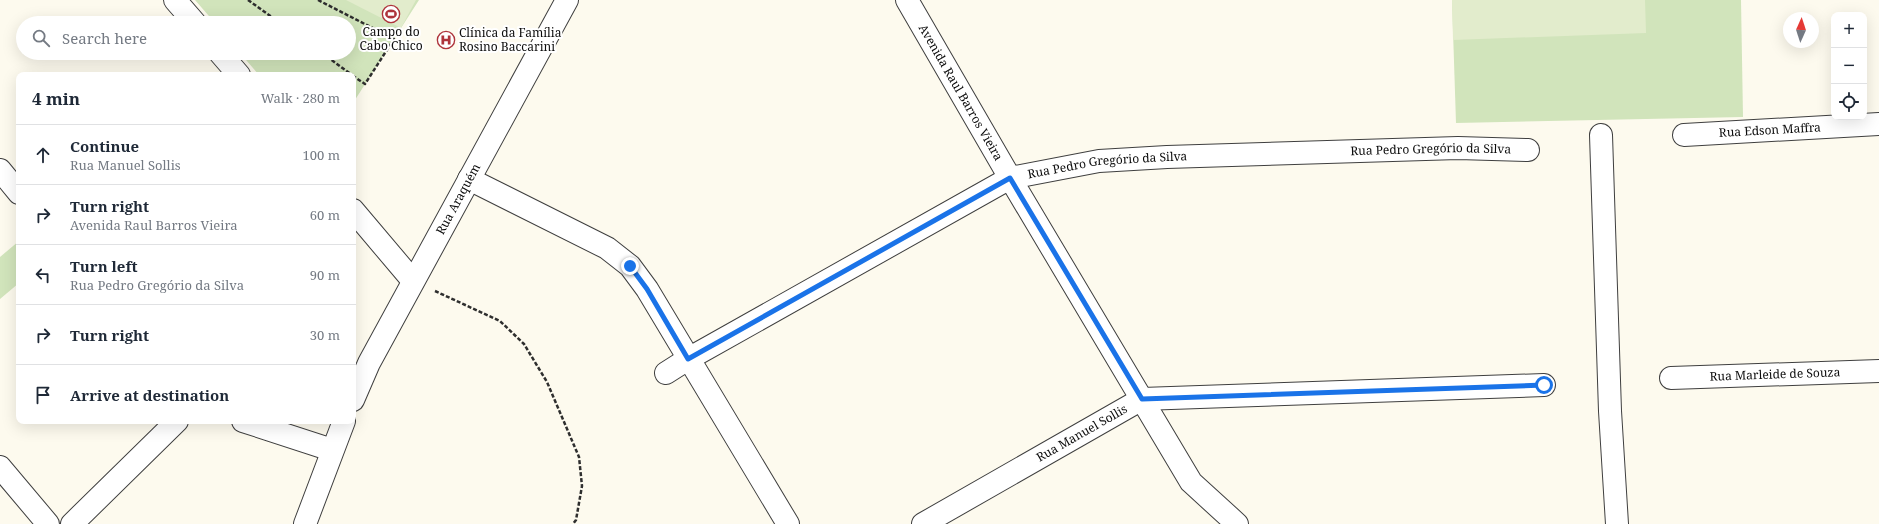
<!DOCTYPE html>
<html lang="en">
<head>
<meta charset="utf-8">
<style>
  :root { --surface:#fff; --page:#f6f6f7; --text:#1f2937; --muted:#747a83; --line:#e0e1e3 }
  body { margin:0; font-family:"Noto Serif",serif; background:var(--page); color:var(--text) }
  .controls { position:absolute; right:12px; top:12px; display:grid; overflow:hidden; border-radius:8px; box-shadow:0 4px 16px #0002 }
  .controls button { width:36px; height:36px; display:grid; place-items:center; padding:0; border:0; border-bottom:1px solid var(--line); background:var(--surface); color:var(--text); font:20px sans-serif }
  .compass { position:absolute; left:1783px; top:12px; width:36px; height:36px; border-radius:50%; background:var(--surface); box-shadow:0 4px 16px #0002; rotate:3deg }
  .stop { position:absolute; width:12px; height:12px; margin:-9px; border:3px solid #1a73e8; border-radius:50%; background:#fff }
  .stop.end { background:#1a73e8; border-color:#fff; box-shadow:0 1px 4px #0008 }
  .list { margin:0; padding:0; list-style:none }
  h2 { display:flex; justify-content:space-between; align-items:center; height:52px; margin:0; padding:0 16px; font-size:17px }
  h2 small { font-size:13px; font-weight:400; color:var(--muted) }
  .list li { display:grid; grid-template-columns:26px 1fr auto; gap:12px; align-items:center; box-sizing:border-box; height:60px; padding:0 16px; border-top:1px solid var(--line) }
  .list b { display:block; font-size:15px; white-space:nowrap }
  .list p { margin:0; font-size:13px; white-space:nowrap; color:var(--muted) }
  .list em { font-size:13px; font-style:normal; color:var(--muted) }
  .icon { flex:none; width:22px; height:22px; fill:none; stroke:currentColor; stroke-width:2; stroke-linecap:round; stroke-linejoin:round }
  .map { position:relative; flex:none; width:1879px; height:524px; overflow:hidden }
  .search { position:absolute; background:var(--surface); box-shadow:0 4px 16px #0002; left:16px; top:16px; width:340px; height:44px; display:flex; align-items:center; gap:10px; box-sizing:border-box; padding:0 14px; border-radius:22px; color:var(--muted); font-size:15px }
  .panel { position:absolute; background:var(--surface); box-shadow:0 4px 16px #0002; left:16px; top:72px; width:340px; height:352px; border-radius:8px }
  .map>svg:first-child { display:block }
  .green { fill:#d1e4bb }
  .pitch { fill:#e2eccc }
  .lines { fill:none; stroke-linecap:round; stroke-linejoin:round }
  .minor-casing { stroke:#3f3f3f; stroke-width:24 }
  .path { stroke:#2e2e2e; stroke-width:2.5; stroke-dasharray:4 2; stroke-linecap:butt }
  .minor { stroke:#fff; stroke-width:22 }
  .route { stroke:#1a73e8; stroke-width:5 }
  .labels { text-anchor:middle; stroke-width:4; stroke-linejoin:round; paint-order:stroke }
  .poi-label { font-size:12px; fill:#0c0c0c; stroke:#fff }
  .street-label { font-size:12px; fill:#0c0c0c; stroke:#fff }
</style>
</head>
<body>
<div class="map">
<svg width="1879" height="524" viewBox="0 0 1879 524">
  <rect width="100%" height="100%" fill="#fdfaee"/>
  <g class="green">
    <path d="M195,0H419L353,103V75H259L240,53H349V23H215Z"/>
    <path d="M1452,0H1741L1743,117L1456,123Z"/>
    <path d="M19,241V283L0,299V257Z"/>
  </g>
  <g class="pitch">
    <path d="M346,0H416L401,28Z"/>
    <path d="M1452,0H1645L1646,33L1453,40Z"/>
  </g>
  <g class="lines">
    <defs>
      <g id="minor">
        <path d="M175,0L195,23"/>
        <path id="s1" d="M907,0L1010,178L1191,482L1237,524"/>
        <path d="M220,53L239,75"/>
        <path d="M1601,135L1610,411L1617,524"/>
        <path id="s2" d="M1684,135L1879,124"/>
        <path d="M0,170L19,193"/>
        <path d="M469,179L607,248L630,266L647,289L788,524"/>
        <path d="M353,210L413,281"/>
        <path id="s3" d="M666,373L688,359L1010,178L1099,161L1167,157L1458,148L1528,150"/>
        <path id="s4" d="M1671,378L1879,371"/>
        <path id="s5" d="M353,400L369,363L567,0"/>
        <path d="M243,421L332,450"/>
        <path d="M0,467L48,524"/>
        <path d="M72,524L177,421"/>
        <path d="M305,524L344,421"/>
        <path id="s6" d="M923,524L1142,399L1544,385"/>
      </g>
    </defs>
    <use href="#minor" class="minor-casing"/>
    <g class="path">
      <path d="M248,0L280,23"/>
      <path d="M318,0L394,39L365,84L353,76"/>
      <path d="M322,53L352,75"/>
      <path d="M435,291L500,321L524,344L547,382L579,457L582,486L576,520L573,524"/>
    </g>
    <use href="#minor" class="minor"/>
  </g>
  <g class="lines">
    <path class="route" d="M630,266L647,289L688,359L1010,178L1142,399L1544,385"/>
  </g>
  <defs>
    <symbol id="stadium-ring" viewBox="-11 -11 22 22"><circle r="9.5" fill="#fff" stroke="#ae333b" stroke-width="1.5"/><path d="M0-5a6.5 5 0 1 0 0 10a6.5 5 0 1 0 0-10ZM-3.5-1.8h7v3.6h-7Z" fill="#ae333b"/></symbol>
    <symbol id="hospital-ring" viewBox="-11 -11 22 22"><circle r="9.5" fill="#fff" stroke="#ae333b" stroke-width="1.5"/><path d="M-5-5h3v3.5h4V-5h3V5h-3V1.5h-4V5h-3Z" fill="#ae333b"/></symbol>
  </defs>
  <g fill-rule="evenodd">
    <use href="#stadium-ring" x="381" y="4" width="20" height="20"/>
    <use href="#hospital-ring" x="436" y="30" width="20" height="20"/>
  </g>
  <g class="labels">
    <g class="poi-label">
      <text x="391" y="36">Campo do<tspan x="391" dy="14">Cabo Chico</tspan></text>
      <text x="459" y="37" text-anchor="start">Clínica da Família<tspan x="459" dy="14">Rosino Baccarini</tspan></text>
    </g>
    <g class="street-label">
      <text dy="4" stroke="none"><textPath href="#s1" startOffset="107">Avenida Raul Barros Vieira</textPath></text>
      <text dy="4" stroke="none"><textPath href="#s2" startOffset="86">Rua Edson Maffra</textPath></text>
      <text dy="4" stroke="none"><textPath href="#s3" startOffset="818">Rua Pedro Gregório da Silva</textPath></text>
      <text dy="4" stroke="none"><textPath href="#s3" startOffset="494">Rua Pedro Gregório da Silva</textPath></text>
      <text dy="4" stroke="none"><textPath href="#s5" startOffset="227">Rua Araquém</textPath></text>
      <text dy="4" stroke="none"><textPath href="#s4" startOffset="104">Rua Marleide de Souza</textPath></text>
      <text dy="4" stroke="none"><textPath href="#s6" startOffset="183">Rua Manuel Sollis</textPath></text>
    </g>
  </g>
</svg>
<div class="controls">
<button>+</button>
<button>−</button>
<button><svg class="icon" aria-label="locate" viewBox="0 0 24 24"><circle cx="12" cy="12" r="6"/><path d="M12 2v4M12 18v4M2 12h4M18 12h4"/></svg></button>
</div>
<svg class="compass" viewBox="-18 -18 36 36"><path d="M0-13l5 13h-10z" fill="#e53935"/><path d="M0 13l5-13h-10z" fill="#747a83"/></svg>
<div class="stop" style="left:1544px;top:385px"></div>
<div class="stop end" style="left:630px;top:266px"></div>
<div class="search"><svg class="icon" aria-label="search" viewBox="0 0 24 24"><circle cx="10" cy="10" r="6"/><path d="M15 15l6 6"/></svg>Search here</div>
<section class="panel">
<h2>4 min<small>Walk · 280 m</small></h2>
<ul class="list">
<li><svg class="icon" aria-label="ahead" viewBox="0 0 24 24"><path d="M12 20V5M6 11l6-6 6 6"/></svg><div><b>Continue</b><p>Rua Manuel Sollis</p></div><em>100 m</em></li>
<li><svg class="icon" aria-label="right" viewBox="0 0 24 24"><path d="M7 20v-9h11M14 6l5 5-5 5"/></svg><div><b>Turn right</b><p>Avenida Raul Barros Vieira</p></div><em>60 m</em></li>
<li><svg class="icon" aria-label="left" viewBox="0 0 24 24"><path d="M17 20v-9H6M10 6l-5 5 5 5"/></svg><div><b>Turn left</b><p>Rua Pedro Gregório da Silva</p></div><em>90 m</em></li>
<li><svg class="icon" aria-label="right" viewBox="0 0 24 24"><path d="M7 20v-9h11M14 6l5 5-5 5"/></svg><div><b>Turn right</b></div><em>30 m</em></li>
<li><svg class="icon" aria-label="arrive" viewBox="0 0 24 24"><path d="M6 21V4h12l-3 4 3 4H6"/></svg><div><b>Arrive at destination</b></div></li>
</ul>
</section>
</div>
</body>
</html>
